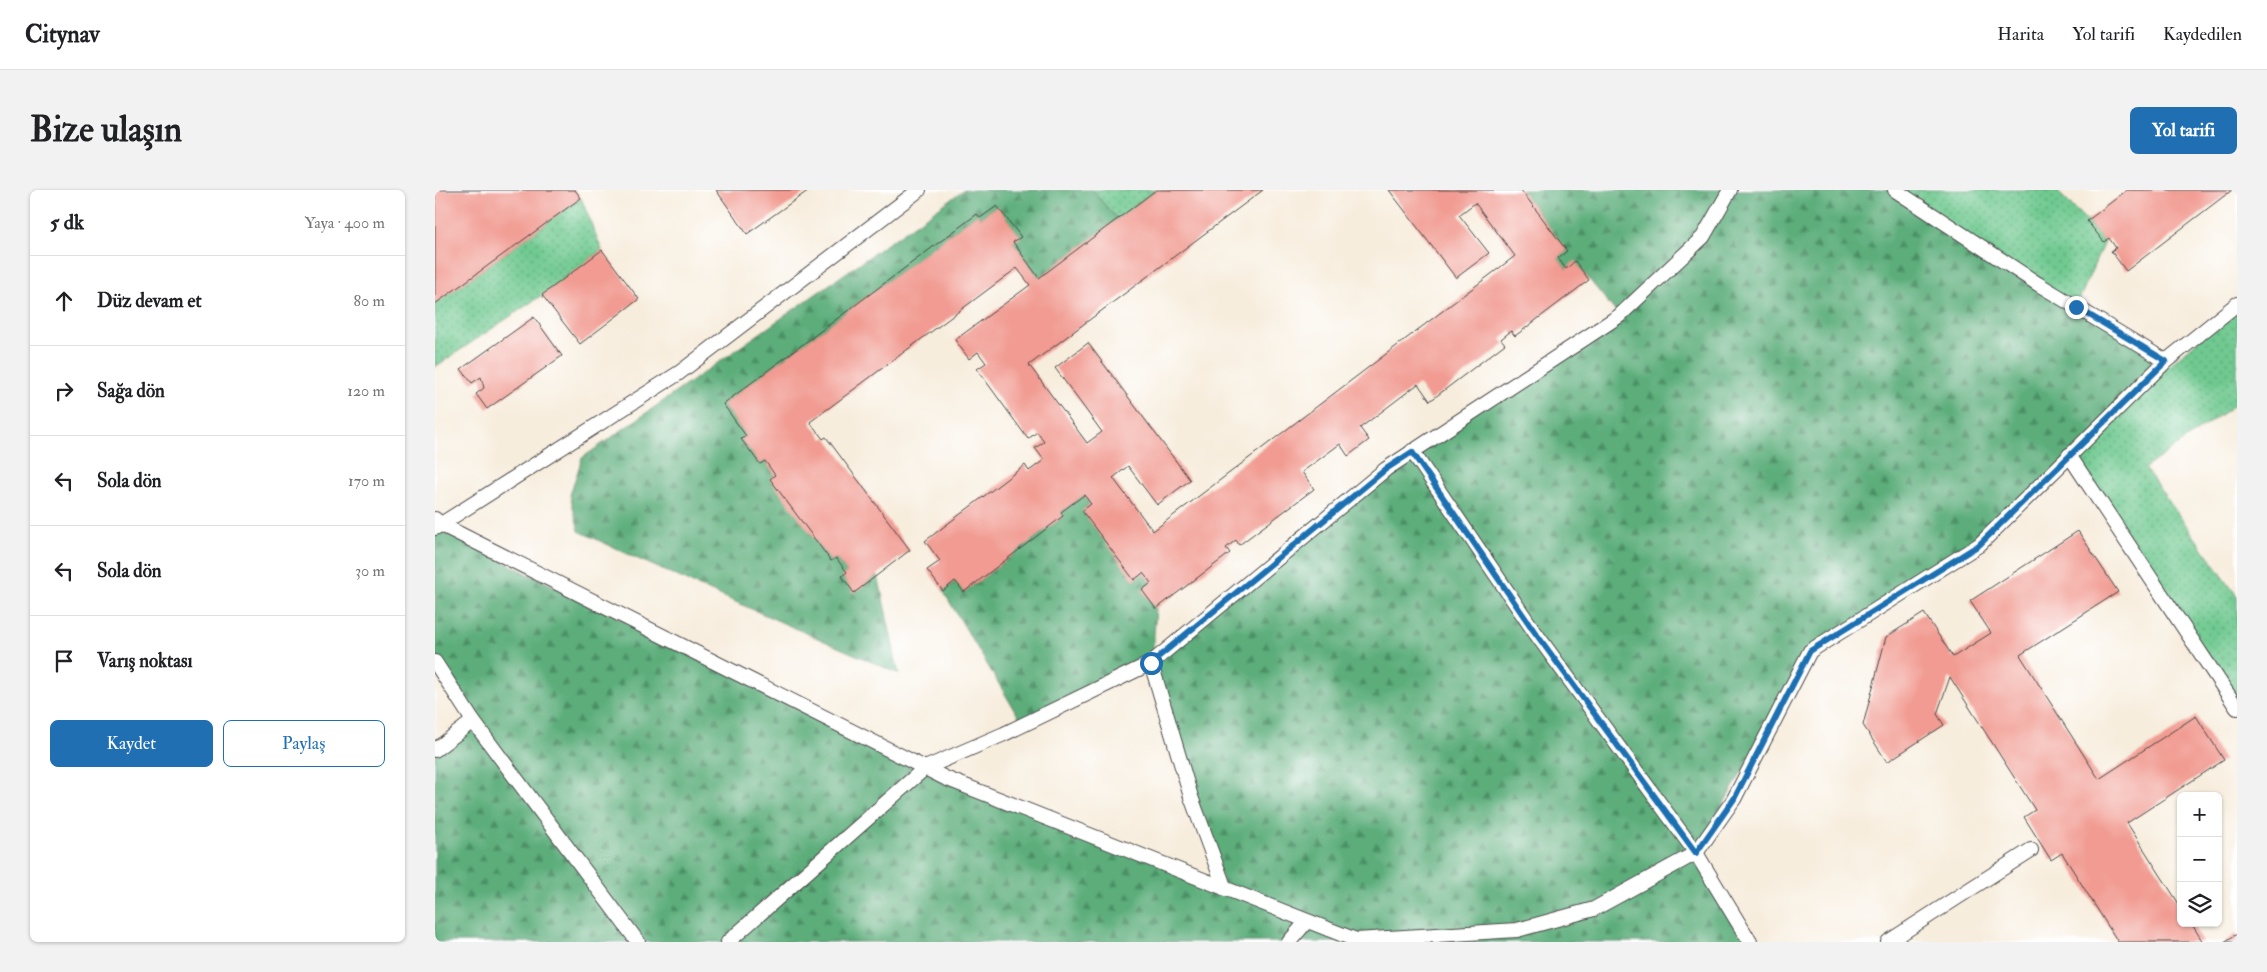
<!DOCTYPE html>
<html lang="tr">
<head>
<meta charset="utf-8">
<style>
  :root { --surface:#fff; --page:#f2f2f2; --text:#202124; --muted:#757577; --line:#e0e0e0; --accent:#1f6fb2 }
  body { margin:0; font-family:"IM FELL Double Pica",serif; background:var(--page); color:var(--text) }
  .controls { position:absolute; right:15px; bottom:15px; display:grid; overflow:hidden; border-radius:8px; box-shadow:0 1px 4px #0004 }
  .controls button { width:45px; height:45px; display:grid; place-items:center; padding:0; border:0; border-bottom:1px solid var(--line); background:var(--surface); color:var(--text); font:25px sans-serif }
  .stop { position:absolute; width:15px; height:15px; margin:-11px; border:4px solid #1f6fb2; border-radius:50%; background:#fff }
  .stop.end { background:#1f6fb2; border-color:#fff; box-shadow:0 1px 5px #0008 }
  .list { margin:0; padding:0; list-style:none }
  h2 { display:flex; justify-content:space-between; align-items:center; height:65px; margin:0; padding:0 20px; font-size:21px }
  h2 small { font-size:16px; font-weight:400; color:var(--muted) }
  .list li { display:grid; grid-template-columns:32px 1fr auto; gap:15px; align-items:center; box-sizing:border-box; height:90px; padding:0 20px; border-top:1px solid var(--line) }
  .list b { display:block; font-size:19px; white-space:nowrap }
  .list em { font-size:16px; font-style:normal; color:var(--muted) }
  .actions { display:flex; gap:10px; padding:15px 20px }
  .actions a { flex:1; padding:11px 0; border:1px solid var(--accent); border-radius:8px; text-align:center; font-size:18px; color:var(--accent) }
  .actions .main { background:var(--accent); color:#fff }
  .icon { flex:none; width:28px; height:28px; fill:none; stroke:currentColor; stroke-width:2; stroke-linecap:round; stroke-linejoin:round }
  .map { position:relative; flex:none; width:1802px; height:752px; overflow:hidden; border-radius:8px }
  header { display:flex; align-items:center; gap:30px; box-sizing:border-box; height:70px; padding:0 25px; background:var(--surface); border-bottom:1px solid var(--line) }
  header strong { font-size:24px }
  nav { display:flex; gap:28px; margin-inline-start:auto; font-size:18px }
  .intro { display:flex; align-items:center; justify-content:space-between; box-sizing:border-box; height:120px; padding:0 30px }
  h1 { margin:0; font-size:35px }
  .button { padding:12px 22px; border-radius:8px; background:var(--accent); color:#fff; font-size:18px; font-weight:700 }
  main { display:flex; gap:30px; padding:0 30px }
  aside { flex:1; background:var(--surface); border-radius:8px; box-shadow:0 1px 4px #0004 }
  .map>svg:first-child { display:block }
  .grass { fill:url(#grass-dots); stroke:#4d7a5e }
  .forest { fill:url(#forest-firs); stroke:#436c52 }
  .building { fill:#f19b92 }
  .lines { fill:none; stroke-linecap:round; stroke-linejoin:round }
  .lane-casing { stroke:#4a4846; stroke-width:16 }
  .lane { stroke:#fff; stroke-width:14 }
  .route { stroke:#1f6fb2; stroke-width:6 }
</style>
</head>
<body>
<header>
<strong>Citynav</strong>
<nav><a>Harita</a><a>Yol tarifi</a><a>Kaydedilen</a></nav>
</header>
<div class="intro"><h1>Bize ulaşın</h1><a class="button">Yol tarifi</a></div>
<main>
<aside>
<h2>5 dk<small>Yaya · 400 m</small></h2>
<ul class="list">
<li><svg class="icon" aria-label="ahead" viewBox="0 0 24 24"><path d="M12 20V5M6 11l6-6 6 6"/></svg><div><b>Düz devam et</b></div><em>80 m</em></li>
<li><svg class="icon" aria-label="right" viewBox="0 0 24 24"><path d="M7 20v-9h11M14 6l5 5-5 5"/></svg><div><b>Sağa dön</b></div><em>120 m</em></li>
<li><svg class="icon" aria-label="left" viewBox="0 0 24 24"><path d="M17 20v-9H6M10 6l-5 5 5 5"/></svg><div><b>Sola dön</b></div><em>170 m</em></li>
<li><svg class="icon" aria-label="left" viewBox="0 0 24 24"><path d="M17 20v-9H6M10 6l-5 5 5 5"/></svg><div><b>Sola dön</b></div><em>30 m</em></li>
<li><svg class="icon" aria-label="arrive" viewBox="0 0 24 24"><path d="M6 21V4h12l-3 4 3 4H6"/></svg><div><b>Varış noktası</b></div></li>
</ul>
<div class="actions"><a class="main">Kaydet</a><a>Paylaş</a></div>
</aside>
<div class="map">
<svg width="1802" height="752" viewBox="0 0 1802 752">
  <defs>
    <pattern id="grass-dots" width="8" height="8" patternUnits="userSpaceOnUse" patternTransform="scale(1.25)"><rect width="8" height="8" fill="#6fc990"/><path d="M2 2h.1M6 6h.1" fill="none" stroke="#5ba376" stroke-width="1.8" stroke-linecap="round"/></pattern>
    <pattern id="forest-firs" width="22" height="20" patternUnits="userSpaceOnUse" patternTransform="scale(1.25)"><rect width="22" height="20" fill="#5bad7a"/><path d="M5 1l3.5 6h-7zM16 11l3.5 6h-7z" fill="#4b8d64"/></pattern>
  </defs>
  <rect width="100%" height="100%" fill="#fff"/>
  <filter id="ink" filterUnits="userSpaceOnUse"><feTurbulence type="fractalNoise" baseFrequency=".02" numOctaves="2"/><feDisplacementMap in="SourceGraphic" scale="10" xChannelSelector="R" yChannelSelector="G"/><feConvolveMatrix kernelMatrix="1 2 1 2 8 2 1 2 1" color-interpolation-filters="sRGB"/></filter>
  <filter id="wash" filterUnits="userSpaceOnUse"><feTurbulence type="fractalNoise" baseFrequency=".0096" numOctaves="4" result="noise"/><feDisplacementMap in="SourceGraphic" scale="20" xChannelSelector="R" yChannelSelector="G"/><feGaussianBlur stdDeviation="1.12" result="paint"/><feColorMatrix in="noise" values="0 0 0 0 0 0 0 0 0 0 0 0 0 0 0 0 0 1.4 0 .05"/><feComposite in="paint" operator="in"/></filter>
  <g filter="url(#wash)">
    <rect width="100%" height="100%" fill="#f7eddd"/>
    <g class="grass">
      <path d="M657,0H721L682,29Z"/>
      <path d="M1460,0H1621L1652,31L1669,52L1641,117Z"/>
      <path d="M146,8L167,60L107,105L0,177V114Z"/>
      <path d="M1802,115V213L1710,278L1802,406V518L1634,265Z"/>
    </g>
    <g class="forest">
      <path d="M529,0H657L682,29L604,88L578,52L585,46L562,16L545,28L542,24L288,214L311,246L307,250L325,274L330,271L340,285L336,289L396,371L401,368L412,382L407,386L419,402L443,385L464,484L203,369L144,341L135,305L147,268Z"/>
      <path d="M1086,0H1460L1731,171L1544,355L1375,461L1261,663L1315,752H0V560L38,531L0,472V338L490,578L790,698L717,474L588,534L508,401L520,391L529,402L628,327L626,322L649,305L699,390L708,383L716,393L707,400L721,419L717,472L951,279L1184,126L1140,72L1131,79L1123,68L1132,61Z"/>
    </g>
    <g id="blocks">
      <g class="building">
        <path d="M0,0H140L146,8L0,114Z"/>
        <path d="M281,0H374L312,44Z"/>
        <path d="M721,0H828L594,175L652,253L667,242L620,178L653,153L755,290L722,315L693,276L678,288L718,341L1080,66L1040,13L1024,25L1054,63L1021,88L954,0H1086L1132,61L1123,68L1131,79L1140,71L1154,90L1080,146L1076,141L1066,149L1070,154L995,211L983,194L925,238L934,250L913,266L905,254L867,282L879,299L804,355L801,350L791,358L795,363L721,419L707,400L716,393L708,383L699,390L647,321L656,314L649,305L626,322L628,326L529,402L520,391L508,401L492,380L505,371L490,351L590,275L594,281L609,270L600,258L609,252L602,242L593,249L542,179L551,173L543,162L534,169L520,150L595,95L582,78L375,232L388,249L391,247L475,360L419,403L407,386L412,382L401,368L396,371L335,289L340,285L330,271L325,274L306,249L311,246L288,214L542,24L545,28L562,16L586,47L578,52L604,88Z"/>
        <path d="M1692,0H1797L1691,81L1676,61L1681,58L1674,48L1669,52L1652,31Z"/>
        <path d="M167,60L204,109L145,154L107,105Z"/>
        <path d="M99,127L127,166L52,219L41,204L49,198L46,187L37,193L26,179Z"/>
        <path d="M1643,341L1683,402L1585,465L1664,589L1761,526L1789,570L1692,633L1746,717V733H1756L1768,752H1683L1627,663L1616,670L1589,627L1600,620L1515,487L1502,524L1509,535L1452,572L1428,535L1451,447L1489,423L1518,467L1556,443L1535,411Z"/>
        <path d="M1802,744V752H1789Z"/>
      </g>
    </g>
  </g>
  <g filter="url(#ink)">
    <use href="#blocks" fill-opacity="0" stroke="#4a4846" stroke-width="1"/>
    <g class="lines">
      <defs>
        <g id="lane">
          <path d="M1460,0L1603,94L1731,171"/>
          <path d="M977,261L1099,441L1261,663L1315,752"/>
          <path d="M1634,265L1802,518"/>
          <path d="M0,329L5,334L510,588L921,750L1082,740L1159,719L1261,663L1299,609L1375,461L1544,355L1731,171L1802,114"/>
          <path d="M0,338L244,183L484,0"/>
          <path d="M0,472L38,531L203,752"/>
          <path d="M716,473L756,607L790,699"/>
          <path d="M0,560L38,531"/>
          <path d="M293,752L490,578L569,544L716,473L951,279L1184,126L1268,47L1295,0"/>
          <path d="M854,752L872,731"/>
          <path d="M1453,752L1596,660"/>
        </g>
      </defs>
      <use href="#lane" class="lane-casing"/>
      <use href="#lane" class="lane"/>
    </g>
  </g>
  <g class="lines" filter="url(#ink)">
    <path class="route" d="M716,473L951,279L977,262L1099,441L1261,663L1299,609L1375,461L1544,355L1731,171L1641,117"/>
  </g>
</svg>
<div class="controls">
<button>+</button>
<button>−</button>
<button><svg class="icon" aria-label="layers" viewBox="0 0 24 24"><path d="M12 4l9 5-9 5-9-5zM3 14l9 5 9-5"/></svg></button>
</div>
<div class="stop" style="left:716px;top:473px"></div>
<div class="stop end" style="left:1641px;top:117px"></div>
</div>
</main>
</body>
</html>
